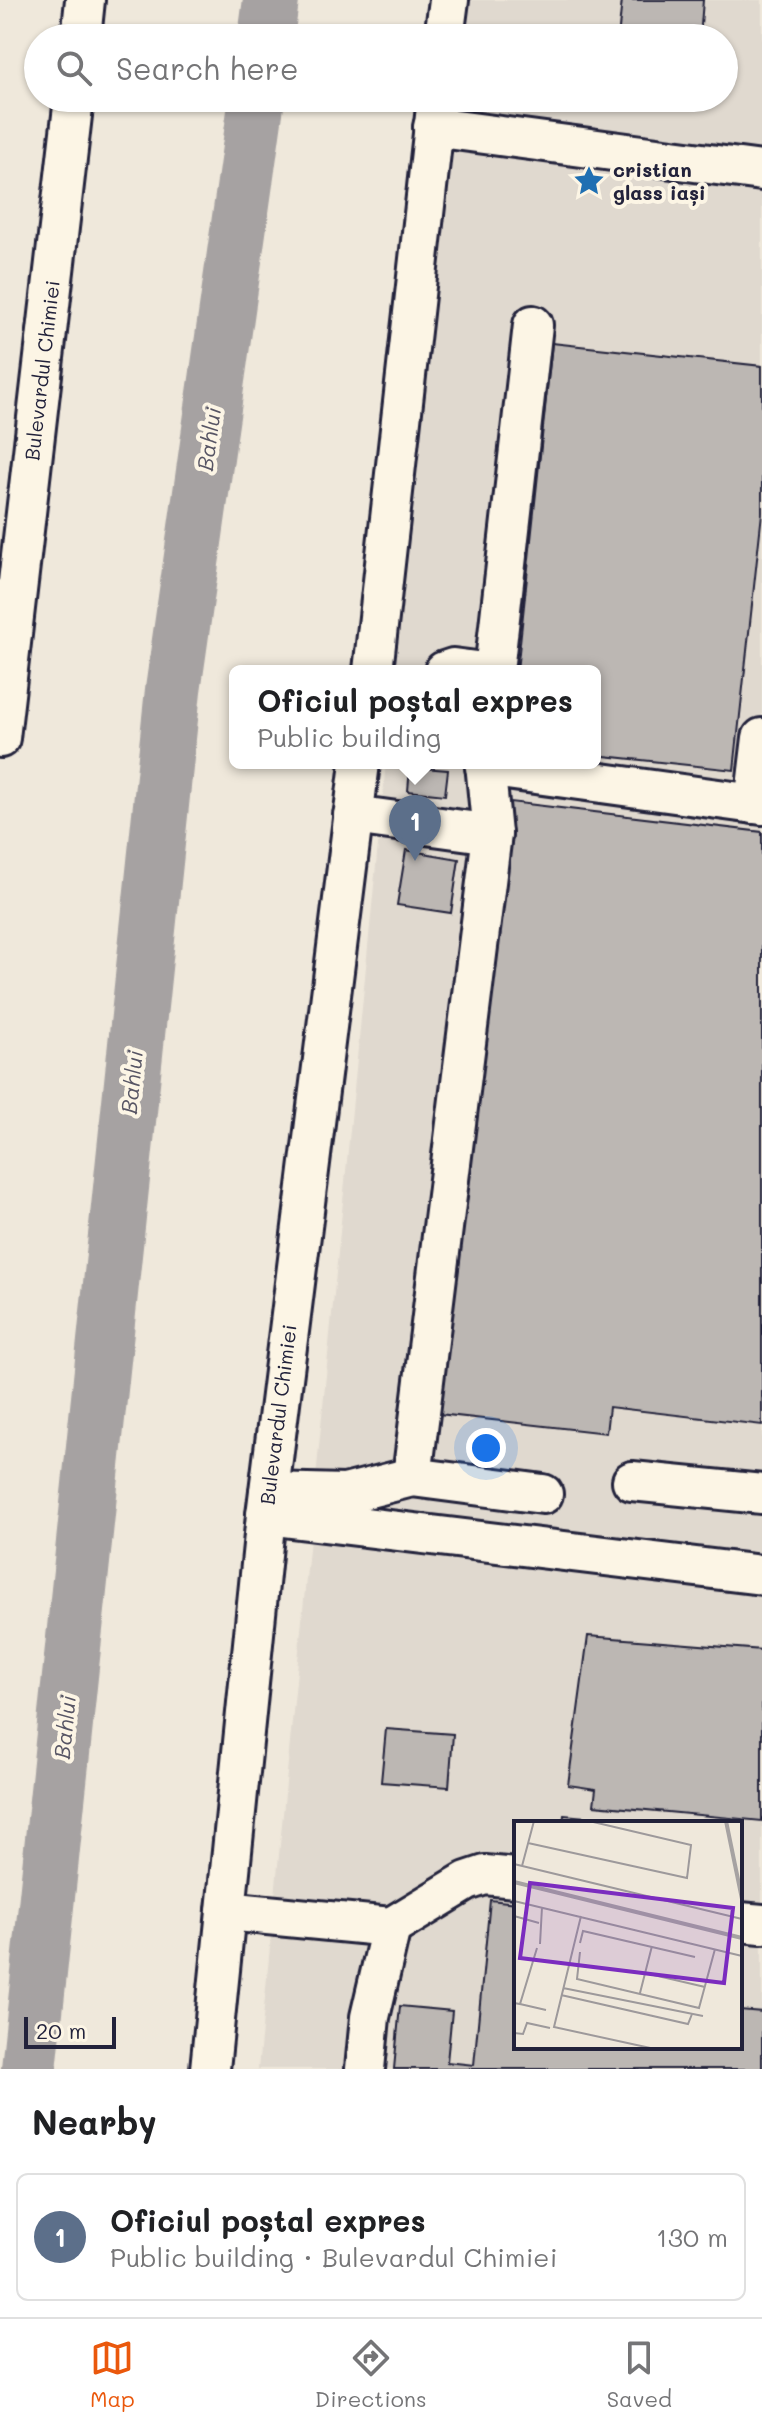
<!DOCTYPE html>
<html lang="en">
<head>
<meta charset="utf-8">
<style>
  :root { --surface:#fff; --page:#f6f6f6; --text:#202124; --muted:#757577; --line:#e0e0e0; --accent:#ea580c }
  body { margin:0; font-family:Mali,sans-serif; background:var(--page); color:var(--text) }
  .scale { position:absolute; left:24px; bottom:20px; width:92px; box-sizing:border-box; padding-left:8px; border:4px solid #22223b; border-top:0; font-size:22px; line-height:28px; white-space:nowrap; color:#22223b; -webkit-text-stroke:6px #fcf5e5; paint-order:stroke }
  .you { position:absolute; left:486px; top:1448px; width:28px; height:28px; margin:-20px; border:6px solid #fff; border-radius:50%; background:#1a73e8; box-shadow:0 0 0 12px #1a73e833 }
  .badge { display:grid; place-items:center; width:52px; height:52px; border-radius:50%; background:var(--accent); color:#fff; font-size:26px; font-weight:700 }
  .pin { position:absolute; translate:-50% -66px; filter:drop-shadow(0 2px 4px #0008) }
  .pin::after { content:''; position:absolute; top:42px; width:28px; height:24px; background:inherit; clip-path:polygon(0 0,100% 0,50% 100%) }
  .popup { position:absolute; left:229px; top:665px; width:372px; height:104px; box-sizing:border-box; display:grid; place-content:center; border-radius:12px; background:var(--surface); filter:drop-shadow(0 2px 6px #0005); font-size:26px; white-space:nowrap; color:var(--muted) }
  .popup b { font-size:30px; color:var(--text) }
  .popup::after { content:''; position:absolute; left:50%; top:100%; margin-left:-16px; border:16px solid transparent; border-top-color:var(--surface) }
  .list { margin:0; padding:0; list-style:none }
  h2 { display:flex; justify-content:space-between; align-items:center; height:104px; margin:0; padding:0 32px; font-size:34px }
  h2 small { font-size:26px; font-weight:400; color:var(--muted) }
  .list li { display:grid; grid-template-columns:52px 1fr auto; gap:24px; align-items:center; box-sizing:border-box; height:128px; margin:0 16px 16px; padding:0 16px; border:2px solid var(--line); border-radius:12px }
  .list b { display:block; font-size:30px; white-space:nowrap }
  .list p { margin:0; font-size:26px; white-space:nowrap; color:var(--muted) }
  .list em { font-size:26px; font-style:normal; color:var(--muted) }
  .icon { flex:none; width:44px; height:44px; fill:none; stroke:currentColor; stroke-width:2; stroke-linecap:round; stroke-linejoin:round }
  .map { position:relative; flex:none; width:762px; height:2069px; overflow:hidden }
  .search { position:absolute; background:var(--surface); box-shadow:0 2px 6px #0004; left:24px; right:24px; top:24px; height:88px; display:flex; align-items:center; gap:20px; box-sizing:border-box; padding:0 28px; border-radius:44px; color:var(--muted); font-size:30px }
  .sheet { height:248px; background:var(--surface) }
  nav { display:flex; justify-content:space-around; align-items:center; box-sizing:border-box; height:112px; border-top:2px solid var(--line); background:var(--surface); font-size:22px; color:var(--muted) }
  nav a { display:grid; justify-items:center; gap:4px }
  nav .on { color:var(--accent) }
  .map>svg:first-child { display:block }
  .built { fill:#e0d9cf; fill-rule:evenodd }
  .lines { fill:none; stroke-linecap:round; stroke-linejoin:round }
  .river { stroke:#a6a2a2; stroke-width:56 }
  .building { fill:#bcb7b3; stroke:#22223b; stroke-width:2 }
  .minor-casing { stroke:#22223b; stroke-width:44 }
  .minor { stroke:#fcf5e5; stroke-width:38 }
  .labels { text-anchor:middle; stroke-width:8; stroke-linejoin:round; paint-order:stroke }
  .poi-label { font-size:20px; font-weight:bold; fill:#22223b; stroke:#fcf5e5; text-anchor:start }
  .street-label { font-size:20px; fill:#22223b; stroke:#fcf5e5 }
  .water-label { font-size:22px; font-style:italic; fill:#575564; stroke:#fcf5e5 }
  .inset-river { fill:none; stroke:#a6a2a2; stroke-width:4 }
  .inset-road { fill:none; stroke:#9d999b; stroke-width:2 }
  .view { fill:#7b2cbf; fill-opacity:0.15; stroke:#7b2cbf; stroke-width:4 }
  .inset-edge { fill:none; stroke:#22223b; stroke-width:4 }
</style>
</head>
<body>
<div class="map">
<svg width="762" height="2069" viewBox="0 0 762 2069">
  <rect width="100%" height="100%" fill="#efe8db"/>
  <filter id="ink" filterUnits="userSpaceOnUse"><feTurbulence type="fractalNoise" baseFrequency=".0125" numOctaves="2"/><feDisplacementMap in="SourceGraphic" scale="16" xChannelSelector="R" yChannelSelector="G"/><feConvolveMatrix kernelMatrix="1 2 1 2 8 2 1 2 1" color-interpolation-filters="sRGB"/></filter>
  <g filter="url(#ink)">
    <path class="built" d="M461,0H762V2069H258L386,763H595V671H395L451,98H724V38H457ZM516,1823H740V2047H516Z"/>
    <g class="lines">
      <g class="river">
        <path d="M266,38L271,0"/>
        <path d="M29,2069L173,690L257,98"/>
      </g>
    </g>
    <g class="building">
      <path d="M622,0H703L700,38H618Z"/>
      <path d="M552,343L762,366V513L734,770L595,755V671H517Z"/>
      <path d="M410,767L448,770L445,795L408,791Z"/>
      <path d="M510,802L762,832V1425L609,1407L606,1433L439,1414Z"/>
      <path d="M406,850L459,859L451,913L397,905Z"/>
      <path d="M588,1636L762,1650V1821L594,1805L596,1789L568,1785Z"/>
      <path d="M386,1729L453,1734L449,1787L381,1782Z"/>
      <path d="M564,1815L619,1820L618,1823H563Z"/>
      <path d="M490,1900L516,1903V2047H740V2010L762,2012V2069H394L400,2006L452,2011L447,2062L474,2065Z"/>
    </g>
    <g class="lines">
      <defs>
        <g id="minor">
          <path d="M81,38L85,0"/>
          <path d="M444,38L449,0"/>
          <path d="M433,127L762,171"/>
          <path d="M373,671L437,98"/>
          <path d="M444,671L453,668L476,671"/>
          <path d="M494,671L533,325"/>
          <path id="s1" d="M0,738L74,98"/>
          <path d="M485,763L492,834L412,1477L543,1494"/>
          <path d="M485,767L762,805"/>
          <path d="M754,804L762,738"/>
          <path d="M353,815L492,834"/>
          <path d="M632,1481L762,1494"/>
          <path d="M269,1492L345,1494L412,1477"/>
          <path d="M266,1515L762,1575"/>
          <path d="M226,1911L391,1927L467,1881L485,1875L516,1878"/>
          <path d="M740,1922L762,1924"/>
          <path id="s2" d="M210,2069L266,1515L360,763"/>
          <path d="M365,2069L370,2017L391,1927"/>
        </g>
      </defs>
      <use href="#minor" class="minor-casing"/>
      <use href="#minor" class="minor"/>
    </g>
  </g>
  <defs>
    <symbol id="sight-bare" viewBox="-9 -9 18 18"><path d="M0-6L1.8-2.2L6-1.7L2.9 1.2L3.7 5.4L0 3.3L-3.7 5.4L-2.9 1.2L-6-1.7L-1.8-2.2Z" fill="#1f6fb2" stroke="#fcf5e5" stroke-width="2.5" paint-order="stroke"/></symbol>
  </defs>
  <g fill-rule="evenodd">
    <use href="#sight-bare" x="567" y="159" width="44" height="44"/>
  </g>
  <g class="labels">
    <g class="poi-label">
      <text x="613" y="177">cristian<tspan x="613" dy="23">glass iași</tspan></text>
    </g>
    <g class="street-label">
      <text dy="7" stroke="none"><textPath href="#s1" startOffset="370">Bulevardul Chimiei</textPath></text>
      <text dy="7" stroke="none"><textPath href="#s2" startOffset="658">Bulevardul Chimiei</textPath></text>
    </g>
    <g class="water-label">
      <text transform="translate(209 439) rotate(-82)" y="8">Bahlui</text>
      <text transform="translate(132 1082) rotate(-84)" y="8">Bahlui</text>
      <text transform="translate(65 1727) rotate(-84)" y="8">Bahlui</text>
    </g>
  </g>
  <g transform="translate(514 1821)">
    <rect width="228" height="228" fill="#efe8db"/>
    <path class="inset-river" d="M212,0L228,78M0,61L228,117"/>
    <path class="inset-road" d="M14,22L173,57L177,24L75,0M0,43L228,98M8,45L20,0M0,80L228,135M0,95L25,102M67,95L40,206L141,228M66,122L69,110L181,136M26,123L28,86M66,131L63,158L185,187L201,128M131,152L191,166M49,167L189,195M126,172L138,125M47,174L174,203L178,193M0,182L6,183L23,127M6,183L32,189M0,212L9,213L13,202L36,207"/>
    <path class="view" d="M16,62L219,87L210,162L6,137Z"/>
    <rect width="228" height="228" class="inset-edge"/>
  </g>
</svg>
<div class="scale">20 m</div>
<div class="you"></div>
<div class="pin badge" style="left:415px;top:861px;background:#5c6f8a">1</div>
<div class="popup"><b>Oficiul poștal expres</b>Public building</div>
<div class="search"><svg class="icon" aria-label="search" viewBox="0 0 24 24"><circle cx="10" cy="10" r="6"/><path d="M15 15l6 6"/></svg>Search here</div>
</div>
<section class="sheet">
<h2>Nearby<small></small></h2>
<ul class="list">
<li><span class="badge" style="background:#5c6f8a">1</span><div><b>Oficiul poștal expres</b><p>Public building · Bulevardul Chimiei</p></div><em>130 m</em></li>
</ul>
</section>
<nav>
<a class="on"><svg class="icon" aria-label="map" viewBox="0 0 24 24"><path d="M3 6l6-2 6 2 6-2v14l-6 2-6-2-6 2zM9 4v14M15 6v14"/></svg>Map</a>
<a><svg class="icon" aria-label="directions" viewBox="0 0 24 24"><path d="M12 3l9 9-9 9-9-9zM9 14v-3h6M13 9l2 2-2 2"/></svg>Directions</a>
<a><svg class="icon" aria-label="saved" viewBox="0 0 24 24"><path d="M7 4h10v16l-5-4-5 4z"/></svg>Saved</a>
</nav>
</body>
</html>
